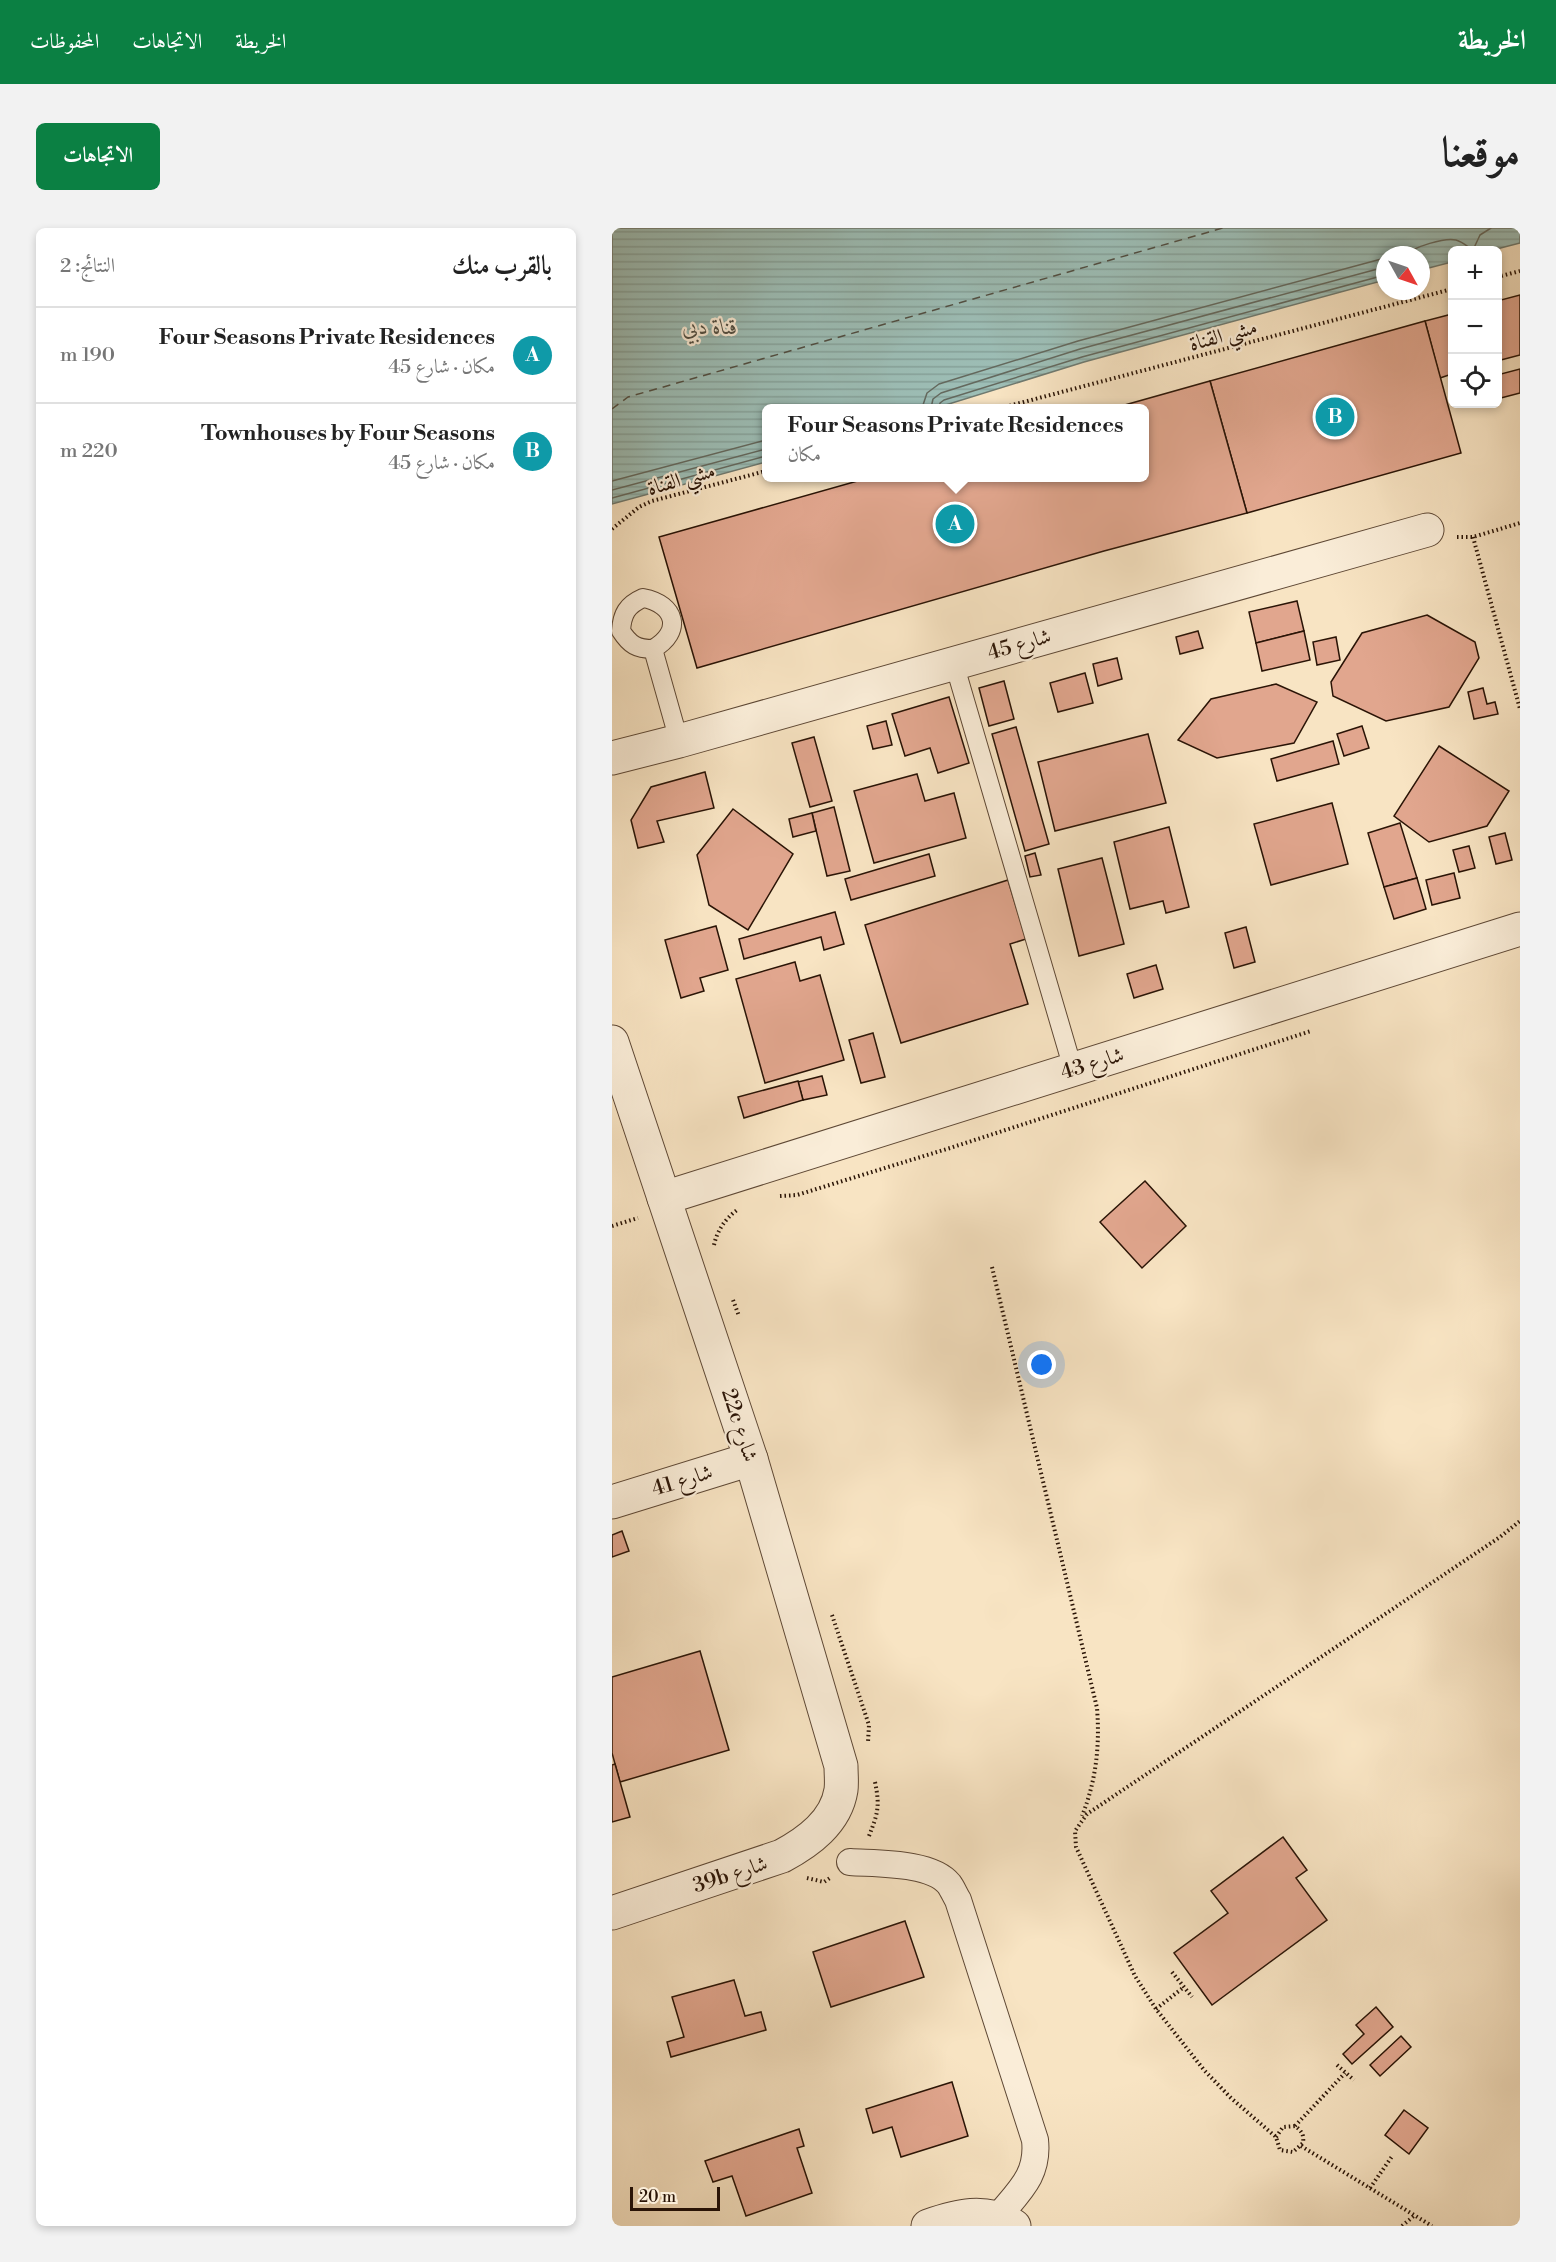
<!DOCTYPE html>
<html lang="ar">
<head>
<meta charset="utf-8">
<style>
  :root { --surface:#fff; --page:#f2f2f2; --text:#222; --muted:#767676; --line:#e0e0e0; --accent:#0b8043 }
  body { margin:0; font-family:"Libre Bodoni",Amiri,serif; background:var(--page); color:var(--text); direction:rtl }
  .controls { position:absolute; right:18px; top:18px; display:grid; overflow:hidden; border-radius:9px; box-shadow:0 3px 9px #0003 }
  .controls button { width:54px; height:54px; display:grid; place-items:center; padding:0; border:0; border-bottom:2px solid var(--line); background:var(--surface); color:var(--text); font:30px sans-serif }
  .compass { position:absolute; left:764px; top:18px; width:54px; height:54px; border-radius:50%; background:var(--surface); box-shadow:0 3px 9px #0003; rotate:130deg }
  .scale { position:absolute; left:18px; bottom:15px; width:90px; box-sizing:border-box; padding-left:6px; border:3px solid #2a1406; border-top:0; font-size:16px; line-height:21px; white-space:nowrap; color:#2a1406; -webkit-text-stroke:4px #faedd8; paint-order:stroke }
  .you { position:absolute; left:430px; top:1137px; width:21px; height:21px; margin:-15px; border:4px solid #fff; border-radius:50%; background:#1a73e8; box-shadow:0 0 0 9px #1a73e833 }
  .badge { display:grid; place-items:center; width:39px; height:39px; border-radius:50%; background:var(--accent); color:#fff; font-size:20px; font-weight:700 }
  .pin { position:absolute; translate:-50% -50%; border:3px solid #fff; box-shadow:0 2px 6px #0006 }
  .popup { position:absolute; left:150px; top:176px; width:387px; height:78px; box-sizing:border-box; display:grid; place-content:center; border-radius:9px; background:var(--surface); filter:drop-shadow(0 2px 4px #0005); font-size:20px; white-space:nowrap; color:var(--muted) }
  .popup b { font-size:22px; color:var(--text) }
  .popup::after { content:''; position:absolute; left:50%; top:100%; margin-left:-12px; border:12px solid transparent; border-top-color:var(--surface) }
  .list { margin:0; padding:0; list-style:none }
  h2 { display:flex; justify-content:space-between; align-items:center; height:78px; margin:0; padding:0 24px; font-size:26px }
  h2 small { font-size:20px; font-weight:400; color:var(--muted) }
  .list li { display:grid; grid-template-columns:39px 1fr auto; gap:18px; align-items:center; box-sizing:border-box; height:96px; padding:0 24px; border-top:2px solid var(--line) }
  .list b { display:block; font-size:22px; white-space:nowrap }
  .list p { margin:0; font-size:20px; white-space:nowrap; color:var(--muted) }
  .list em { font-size:20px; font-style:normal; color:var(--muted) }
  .icon { flex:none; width:33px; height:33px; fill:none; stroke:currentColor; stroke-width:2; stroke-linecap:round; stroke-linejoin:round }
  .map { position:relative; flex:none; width:908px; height:1998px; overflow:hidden; direction:ltr; border-radius:9px }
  header { display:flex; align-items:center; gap:36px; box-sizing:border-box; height:84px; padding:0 30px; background:var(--accent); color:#fff }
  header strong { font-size:28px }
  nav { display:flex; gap:33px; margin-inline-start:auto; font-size:21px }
  .intro { display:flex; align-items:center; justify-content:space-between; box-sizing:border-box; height:144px; padding:0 36px }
  h1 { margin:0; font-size:42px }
  .button { padding:15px 27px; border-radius:9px; background:var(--accent); color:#fff; font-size:21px; font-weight:700 }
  main { display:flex; gap:36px; padding:0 36px }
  aside { flex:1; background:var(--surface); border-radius:9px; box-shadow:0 3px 9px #0003 }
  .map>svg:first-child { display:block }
  .water { fill:url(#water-rules); stroke:#6f7a70; stroke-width:1.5 }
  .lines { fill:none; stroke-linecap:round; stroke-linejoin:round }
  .shore { stroke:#64695e; stroke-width:1.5 }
  .ferry { stroke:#525044; stroke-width:1.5; stroke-dasharray:8 6; stroke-linecap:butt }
  .building { fill:#e1a68e; stroke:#2a1406; stroke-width:1.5 }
  .service-casing { stroke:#5e4835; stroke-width:20 }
  .pedestrian-casing { stroke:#5e4835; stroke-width:28 }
  .minor-casing { stroke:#5e4835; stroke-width:35 }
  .path { stroke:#2a1406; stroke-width:4; stroke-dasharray:1.5 3; stroke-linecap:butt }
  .service { stroke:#faedd8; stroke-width:18 }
  .pedestrian { stroke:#faedd8; stroke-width:26 }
  .minor { stroke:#faedd8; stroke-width:33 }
  .labels { text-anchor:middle; stroke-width:4.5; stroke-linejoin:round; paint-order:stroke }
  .street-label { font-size:21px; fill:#2a1406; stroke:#faedd8 }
  .water-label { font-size:22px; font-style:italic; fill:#525044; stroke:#faedd8 }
</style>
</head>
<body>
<header>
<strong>الخريطة</strong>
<nav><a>الخريطة</a><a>الاتجاهات</a><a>المحفوظات</a></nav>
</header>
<div class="intro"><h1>موقعنا</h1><a class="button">الاتجاهات</a></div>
<main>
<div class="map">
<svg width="908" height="1998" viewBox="0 0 908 1998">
  <defs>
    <pattern id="water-rules" width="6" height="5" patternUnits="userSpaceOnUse" patternTransform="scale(1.5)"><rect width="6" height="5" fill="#9dbeb6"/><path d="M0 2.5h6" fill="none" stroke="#87a29b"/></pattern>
  </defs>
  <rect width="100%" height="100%" fill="#f8e4c3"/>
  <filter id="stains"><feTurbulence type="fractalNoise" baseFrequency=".00333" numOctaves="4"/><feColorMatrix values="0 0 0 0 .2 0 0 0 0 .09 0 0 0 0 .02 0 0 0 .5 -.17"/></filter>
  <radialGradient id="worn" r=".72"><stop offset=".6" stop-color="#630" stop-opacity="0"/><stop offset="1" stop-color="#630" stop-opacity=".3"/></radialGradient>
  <path class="water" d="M0,0H908V15L881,22H840V34L809,42V27H773V52L472,134L324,180H154V234L0,276Z"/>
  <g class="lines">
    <g class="shore">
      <path d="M793,27C802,19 833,9 844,12C851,14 856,19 861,22L868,7L879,0"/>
      <path d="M310,180L315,165L327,156L466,113L773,30"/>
      <path d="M319,180L321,171L329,165L468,121L773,39"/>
      <path d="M327,180L328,175L332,172L470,129L773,47"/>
      <path d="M0,253L154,212"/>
      <path d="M0,262L154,221"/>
      <path d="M0,270L154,228"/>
    </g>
    <path class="ferry" d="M0,181L16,169L611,0"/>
  </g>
  <g class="building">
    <path d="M908,67V127L885,133V73Z"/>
    <path d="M840,86V146L828,150L813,93Z"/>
    <path d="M813,93L849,225L635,285L598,153Z"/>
    <path d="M908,141V165L885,171V147Z"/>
    <path d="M598,153L635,285L492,323L85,440L47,309L256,250H532V180H502Z"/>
    <path d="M685,373L692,403L644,415L637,384Z"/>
    <path d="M815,387L863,414L867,430L837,479L774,493L721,468L719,454L750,405Z"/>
    <path d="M586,403L591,420L568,426L564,409Z"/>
    <path d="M692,403L698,432L650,443L644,415Z"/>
    <path d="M724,409L728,432L705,437L701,414Z"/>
    <path d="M505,430L510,451L486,458L481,436Z"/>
    <path d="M473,445L481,475L446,484L438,455Z"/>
    <path d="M392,453L402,491L377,498L367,460Z"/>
    <path d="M664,456L705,474L682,515L605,530L566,512L599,471Z"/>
    <path d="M871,460L875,476L883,474L886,486L862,491L856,464Z"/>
    <path d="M337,469L357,535L326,545L318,520L293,528L280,486Z"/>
    <path d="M274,493L280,517L261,521L255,498Z"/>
    <path d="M750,498L757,520L732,528L725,506Z"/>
    <path d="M404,499L437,616L413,623L380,506Z"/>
    <path d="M536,506L554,575L443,603L426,534Z"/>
    <path d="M202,509L220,573L198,579L180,515Z"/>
    <path d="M721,513L727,536L665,553L659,531Z"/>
    <path d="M827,518L897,563L875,598L817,614L782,588Z"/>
    <path d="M93,544L102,580L45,593L52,614L26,620L19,592L39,559Z"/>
    <path d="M305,546L313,573L342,565L354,610L262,635L242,563Z"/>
    <path d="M720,575L736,636L659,657L642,596Z"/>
    <path d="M222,579L238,643L215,648L200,585Z"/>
    <path d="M121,581L181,626L136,702L97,677L85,627Z"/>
    <path d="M200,585L204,603L181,609L177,591Z"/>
    <path d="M788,595L805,650L772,659L756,605Z"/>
    <path d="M557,599L577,679L554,685L551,673L518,681L502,614Z"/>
    <path d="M893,605L900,632L884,636L877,609Z"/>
    <path d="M857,618L863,640L847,644L841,622Z"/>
    <path d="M423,625L429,647L418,649L413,628Z"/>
    <path d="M317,626L323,648L239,672L233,651Z"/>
    <path d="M490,630L512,716L467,728L446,641Z"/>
    <path d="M842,645L848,670L820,677L814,652Z"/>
    <path d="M805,650L814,681L782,691L772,659Z"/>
    <path d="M396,652L414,711L398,716L416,776L289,815L253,697Z"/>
    <path d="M223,684L232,716L212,722L209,709L132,731L127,711Z"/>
    <path d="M104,698L116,742L88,750L92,763L69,770L53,712Z"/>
    <path d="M634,699L643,734L622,740L613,705Z"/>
    <path d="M183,734L188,753L208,747L232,832L153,855L124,751Z"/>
    <path d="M544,737L551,761L522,770L515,746Z"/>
    <path d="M261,805L273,849L249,855L237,812Z"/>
    <path d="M210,848L215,867L191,872L186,854Z"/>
    <path d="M186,853L191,872L132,890L126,869Z"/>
    <path d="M533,953L574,998L530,1040L488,994Z"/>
    <path d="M10,1303L17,1323L0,1329V1307Z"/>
    <path d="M88,1423L117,1522L8,1554L0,1525V1449Z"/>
    <path d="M3,1536L18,1589L0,1594V1537Z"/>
    <path d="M671,1609L695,1642L684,1650L715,1692L600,1777L562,1725L616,1685L599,1663Z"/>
    <path d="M293,1693L312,1749L219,1779L201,1724Z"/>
    <path d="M122,1752L133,1788L149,1784L154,1802L59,1829L55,1814L72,1809L60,1769Z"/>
    <path d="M764,1779L781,1799L740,1836L731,1826L752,1806L744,1797Z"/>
    <path d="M789,1808L799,1819L768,1848L758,1837Z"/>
    <path d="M340,1854L356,1908L289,1929L280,1899L261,1905L254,1881Z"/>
    <path d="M792,1882L816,1900L797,1926L773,1907Z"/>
    <path d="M187,1901L192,1918L185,1920L200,1965L134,1988L120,1948L101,1954L93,1933Z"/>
  </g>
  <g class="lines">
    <defs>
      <g id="service">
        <path d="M41,421C25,421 18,417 9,403C10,386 15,377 31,370C64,376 71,404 41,421L67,513"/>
        <path d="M342,435L461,841"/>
      </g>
      <path id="pedestrian" d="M238,1634C265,1636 319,1634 337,1656C340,1660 343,1667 346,1672L423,1912C427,1948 406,1964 385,1990"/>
      <g id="minor">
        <path d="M0,530L67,513L815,302"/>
        <path d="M0,814L139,1231L229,1538C229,1546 230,1555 229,1562C224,1594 196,1614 170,1628L0,1685"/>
        <path d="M52,970L908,701"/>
        <path d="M0,1274L139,1231"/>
        <path d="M316,1998C345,1988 373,1980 402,1998"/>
      </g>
    </defs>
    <use href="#service" class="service-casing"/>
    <use href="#pedestrian" class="pedestrian-casing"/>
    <use href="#minor" class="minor-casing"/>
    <g class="path">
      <path d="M885,49L908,43"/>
      <path d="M389,180L840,61"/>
      <path d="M0,301L27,279L40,273L154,243"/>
      <path d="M845,309H861L908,295"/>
      <path d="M861,309L908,481"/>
      <path d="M168,968L185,967L338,920L699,803"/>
      <path d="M0,998L26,990"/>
      <path d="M102,1017C105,1003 113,991 125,982"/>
      <path d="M380,1039L485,1480C488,1518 484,1553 470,1588"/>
      <path d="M121,1072L127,1088"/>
      <path d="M220,1387L257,1497L256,1514"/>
      <path d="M257,1608C266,1585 268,1578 263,1554"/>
      <path d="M195,1650L212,1654L218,1650"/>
      <path d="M560,1744L580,1769"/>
      <path d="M544,1781L572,1759"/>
      <path d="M725,1837L742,1852"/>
      <path d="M683,1898L733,1845"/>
      <path d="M664,1909L671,1899L683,1898C690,1903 692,1907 691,1915L681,1924L668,1922L664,1909L619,1870L592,1842L544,1781L523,1748L464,1619L463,1603L475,1586L888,1309L908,1293"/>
      <path d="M689,1918L820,1998"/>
      <path d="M758,1960L781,1927"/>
      <path d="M790,1998L803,1987"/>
    </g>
    <use href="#service" class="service"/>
    <use href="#pedestrian" class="pedestrian"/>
    <use href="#minor" class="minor"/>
  </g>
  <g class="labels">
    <g class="street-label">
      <text transform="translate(611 107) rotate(-15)" y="7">مشي القناة</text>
      <text transform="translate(69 251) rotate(-16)" y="7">مشي القناة</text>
      <text transform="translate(407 416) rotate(-16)" y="7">شارع 45</text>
      <text transform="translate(480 835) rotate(-17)" y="7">شارع 43</text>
      <text transform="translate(128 1197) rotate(72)" y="7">22c شارع</text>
      <text transform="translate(70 1252) rotate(-17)" y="7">شارع 41</text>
      <text transform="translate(118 1646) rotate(-18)" y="7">39b شارع</text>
    </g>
    <g class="water-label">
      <text x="98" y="106">قناة دبي</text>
    </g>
  </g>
  <rect width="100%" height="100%" filter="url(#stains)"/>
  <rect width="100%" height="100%" fill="url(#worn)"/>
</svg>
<div class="controls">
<button>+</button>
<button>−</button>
<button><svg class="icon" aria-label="locate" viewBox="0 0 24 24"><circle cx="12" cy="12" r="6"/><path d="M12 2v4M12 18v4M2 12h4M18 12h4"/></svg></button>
</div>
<svg class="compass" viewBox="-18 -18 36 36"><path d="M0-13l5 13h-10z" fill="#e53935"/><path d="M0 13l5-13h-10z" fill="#767676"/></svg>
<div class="scale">20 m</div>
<div class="you"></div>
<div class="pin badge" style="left:343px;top:296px;background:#0f9aa8">A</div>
<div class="popup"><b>Four Seasons Private Residences</b>مكان</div>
<div class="pin badge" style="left:723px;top:189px;background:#0f9aa8">B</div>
</div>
<aside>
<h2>بالقرب منك<small>النتائج: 2</small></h2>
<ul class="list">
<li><span class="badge" style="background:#0f9aa8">A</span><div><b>Four Seasons Private Residences</b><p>مكان · شارع 45</p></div><em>190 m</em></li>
<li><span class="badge" style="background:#0f9aa8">B</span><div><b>Townhouses by Four Seasons</b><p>مكان · شارع 45</p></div><em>220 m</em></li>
</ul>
</aside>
</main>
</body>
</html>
